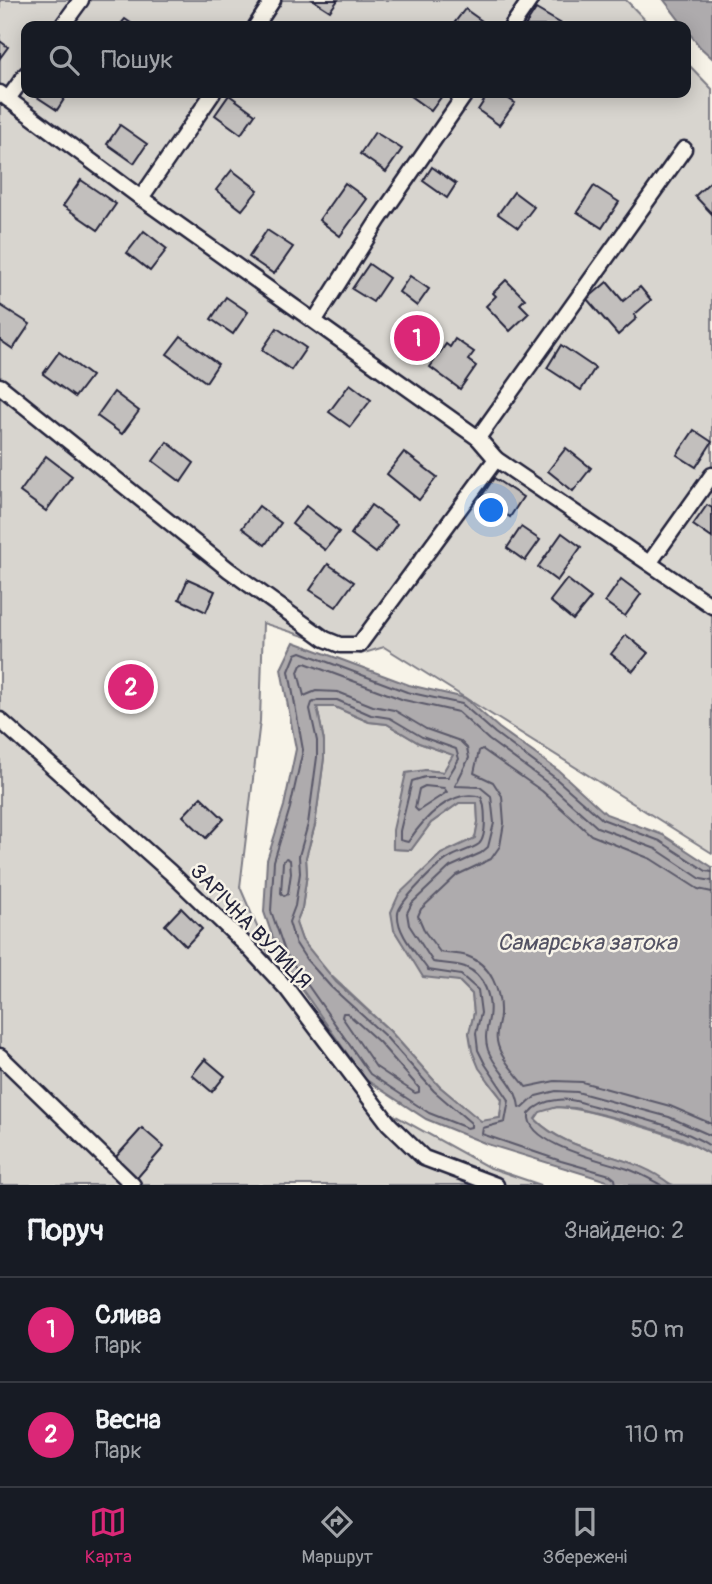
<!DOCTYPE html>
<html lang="uk">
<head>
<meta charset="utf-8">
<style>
  :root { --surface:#171b24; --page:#20242c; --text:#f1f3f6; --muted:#9ea1a6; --line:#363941; --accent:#db2777 }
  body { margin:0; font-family:Pangolin,sans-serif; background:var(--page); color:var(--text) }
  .you { position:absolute; left:492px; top:511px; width:24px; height:24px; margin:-18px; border:5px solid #fff; border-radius:50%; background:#1a73e8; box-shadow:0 0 0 10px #1a73e833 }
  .badge { display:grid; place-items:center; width:46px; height:46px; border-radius:50%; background:var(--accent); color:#fff; font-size:23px; font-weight:700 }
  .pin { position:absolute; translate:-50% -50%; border:4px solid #fff; box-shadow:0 2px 7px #0006 }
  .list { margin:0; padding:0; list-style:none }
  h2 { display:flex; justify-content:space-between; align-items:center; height:91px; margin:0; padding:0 28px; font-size:30px }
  h2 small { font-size:23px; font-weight:400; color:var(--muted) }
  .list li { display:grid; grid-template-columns:46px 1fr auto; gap:21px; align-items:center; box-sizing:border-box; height:105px; padding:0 28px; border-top:2px solid var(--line) }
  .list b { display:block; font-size:26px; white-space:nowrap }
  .list p { margin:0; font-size:23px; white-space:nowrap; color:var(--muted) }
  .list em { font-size:23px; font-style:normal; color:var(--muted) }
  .icon { flex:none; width:38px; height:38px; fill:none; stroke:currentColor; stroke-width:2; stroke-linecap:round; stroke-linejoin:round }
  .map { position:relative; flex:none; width:712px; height:1185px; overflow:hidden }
  .search { position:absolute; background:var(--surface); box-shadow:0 4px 18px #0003; left:21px; right:21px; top:21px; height:77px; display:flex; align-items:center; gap:18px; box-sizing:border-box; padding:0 24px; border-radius:14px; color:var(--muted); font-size:26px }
  .sheet { height:301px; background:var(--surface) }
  nav { display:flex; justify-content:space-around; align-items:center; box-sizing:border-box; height:98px; border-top:2px solid var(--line); background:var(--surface); font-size:19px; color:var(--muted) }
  nav a { display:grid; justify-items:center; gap:4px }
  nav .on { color:var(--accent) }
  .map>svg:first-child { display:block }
  .green { fill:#d8d5cf; stroke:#7d7c85; stroke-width:2 }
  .water { fill:#aeabad; stroke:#76747f; stroke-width:2; fill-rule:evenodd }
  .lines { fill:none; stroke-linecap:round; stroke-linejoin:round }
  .shore { stroke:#5a5969; stroke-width:2 }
  .building { fill:#c2bfbd; stroke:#22223b; stroke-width:2 }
  .service-casing { stroke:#22223b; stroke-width:19 }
  .service { stroke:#f7f3e8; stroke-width:14 }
  .labels { text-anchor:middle; stroke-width:5; stroke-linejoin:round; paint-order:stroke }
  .street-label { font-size:21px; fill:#22223b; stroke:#f7f3e8 }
  .water-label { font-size:23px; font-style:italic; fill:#535263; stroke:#f7f3e8 }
</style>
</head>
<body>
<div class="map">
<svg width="712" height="1185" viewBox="0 0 712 1185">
  <rect width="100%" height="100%" fill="#f7f3e8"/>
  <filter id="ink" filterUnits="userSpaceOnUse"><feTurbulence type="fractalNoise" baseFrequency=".0143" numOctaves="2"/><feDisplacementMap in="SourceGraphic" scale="14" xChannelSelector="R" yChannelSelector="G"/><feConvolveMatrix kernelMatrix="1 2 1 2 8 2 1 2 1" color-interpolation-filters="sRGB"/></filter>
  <g filter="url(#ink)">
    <g class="green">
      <path d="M0,0H626L651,26H26V93H686V62L712,89V853L384,647L361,654L263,623L260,721L240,887L292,1008L363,1098L488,1167L541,1185H0Z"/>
      <path d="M317,707H335L369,722L387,724L419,743L454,755L444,772L425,770C408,796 391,817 393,849L411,850L431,823L459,803L477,802L478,822L475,839L441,854L427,868L394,930L414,961L459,981L472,994L474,1013L469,1033L490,1084L502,1099L500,1118L481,1122L439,1086L390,1031L324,969L302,940L296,923L302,908L307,874L306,857L315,825L324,758V741Z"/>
      <path d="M557,1107C588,1109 617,1120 647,1128C671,1135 691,1142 712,1155V1185C700,1185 686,1185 674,1185C668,1184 642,1167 631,1163C597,1150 562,1146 535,1119L540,1111Z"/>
    </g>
    <g class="water">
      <path d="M664,0H712V58L700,47Z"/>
      <path d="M294,642L409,685L465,698L499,728L559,771L606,814L663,835L712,867V1155L681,1138L628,1121L575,1108L557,1107L540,1112L535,1119C572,1157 631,1151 671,1185H620L487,1144L426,1119L365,1079L280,958L264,912L267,860L284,806L296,749L281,669ZM317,707H335L369,722L387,724L419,743L453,755L443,772L425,770L406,773L393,830V849L411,850L431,823L459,803H477L478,822L475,838L441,854L399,894L391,912L394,930L423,977L459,981L472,994L474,1013L469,1033L472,1051L479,1068L502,1099L500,1118L481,1121L439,1086L390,1031L336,982L302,940L296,923L302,908L307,874L306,857L315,825L324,758V741Z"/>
    </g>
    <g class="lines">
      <g class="shore">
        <path d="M425,786L444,788L447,792L418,811L415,808L419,789Z"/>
        <path d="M286,858L290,860L291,873L288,894L284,896L281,893L283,862Z"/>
        <path d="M712,881L701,879L656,849L597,827L549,784L489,740L458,712L404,700L305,663L301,665L298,672L304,696L316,691L338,692L373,706L394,710L426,729L460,741L467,748L469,758L455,786L480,787L491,796L494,823L488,847L481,853L450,867L412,903L407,913L409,925L433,962C443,964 456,963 465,967C485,975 492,998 489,1018C487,1029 484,1038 488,1050C497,1073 516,1082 519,1107L523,1108L536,1096L556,1091L577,1092L669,1117L712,1136"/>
        <path d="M712,892L698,889L651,859L591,835L542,791L482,749L479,751L474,773L493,782L502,796L504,823L500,846L491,859L457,875L421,909L418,916L425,932L440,952C448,954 458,953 467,956C491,964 501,991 500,1014C500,1023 495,1032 497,1041C500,1059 516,1073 526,1087L555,1081L582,1082L670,1106L712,1124"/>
        <path d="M343,1013H347L379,1042L419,1088V1092L415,1093L376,1067L342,1017Z"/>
        <path d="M616,1185L615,1179L610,1175L561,1161L482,1134L483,1128L505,1122L509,1100L485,1064L478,1050L476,1033L481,1013L478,990L461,975L428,970C418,955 396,933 398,913C400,901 438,864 449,858C458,852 471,850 479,844C487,837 486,806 481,797C451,787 422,821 408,842L400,840V831L412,781L425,777H448L459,759L456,749L422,737L390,718L371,715L337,700H318L312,703L310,709L317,741V757L308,824L299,856L300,873L295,906L289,922L295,942L306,959L331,987L385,1036L434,1091L471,1123V1127L467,1128L429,1113L370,1074L286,954L271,911L274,861L290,808L303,750L289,671L296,654L301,652L407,692L462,704L495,733L554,777L602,819L660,841L706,871L712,872"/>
        <path d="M661,1185C650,1179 638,1172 625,1168C604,1161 525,1144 529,1114C536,1105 545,1101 557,1100C570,1098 582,1103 594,1106C635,1117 676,1124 712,1147"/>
      </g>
    </g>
    <g class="building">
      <path d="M313,0H338L330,11Z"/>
      <path d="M465,9L489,26H452Z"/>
      <path d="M536,9L565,26H525Z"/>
      <path d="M125,19L135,26H119Z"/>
      <path d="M0,41L8,47L0,58Z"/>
      <path d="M31,93H68L57,110Z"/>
      <path d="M406,93H444L431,111Z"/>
      <path d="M489,93H500L515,103L499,125L478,110Z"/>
      <path d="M229,95L255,114L241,134L215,115Z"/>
      <path d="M120,125L147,144L134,163L107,144Z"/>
      <path d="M375,132L402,149L386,172L360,154Z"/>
      <path d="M432,167L456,184L447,198L423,181Z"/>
      <path d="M232,170L258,190L242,210L216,190Z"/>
      <path d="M81,180L116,204L98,230L63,206Z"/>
      <path d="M712,180V214L695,196Z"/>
      <path d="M345,183L367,199L340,236L319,220Z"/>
      <path d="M594,186L619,202L602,228L577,212Z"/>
      <path d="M514,192L534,207L518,228L498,214Z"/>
      <path d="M267,230L293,247L274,274L249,257Z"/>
      <path d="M144,231L167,249L150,271L127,253Z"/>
      <path d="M369,264L389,278L373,302L352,289Z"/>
      <path d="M410,276L429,289L417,306L399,292Z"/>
      <path d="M506,280L525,299L520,304L529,313L510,331L486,306L496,296L493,293Z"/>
      <path d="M607,282L623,301L640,287L651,300L634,315L637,318L618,335L587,299Z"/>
      <path d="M226,297L248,312L233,334L211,319Z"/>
      <path d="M0,305L30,324L13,349L0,340Z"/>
      <path d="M277,328L306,348L291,370L262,350Z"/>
      <path d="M181,336L218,364L206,382L167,354Z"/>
      <path d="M455,339L474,352L468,360L476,366L460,389L430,367L446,344L450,347Z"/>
      <path d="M561,345L595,368L581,390L547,368Z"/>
      <path d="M59,352L91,376L75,397L43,374Z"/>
      <path d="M350,384L371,400L350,427L329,412Z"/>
      <path d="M114,392L139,411L122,434L97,416Z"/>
      <path d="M694,430L712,442L696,467L677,455Z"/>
      <path d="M167,442L194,463L181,482L153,461Z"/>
      <path d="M566,448L591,468L573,491L548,471Z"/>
      <path d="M404,452L437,477L419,500L387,474Z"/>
      <path d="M46,456L72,476L46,511L20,492Z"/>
      <path d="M494,478L523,497L510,517L481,497Z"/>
      <path d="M371,505L397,524L376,553L351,534Z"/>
      <path d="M707,505L712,508V538L693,525Z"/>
      <path d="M259,506L281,523L265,545L242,528Z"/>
      <path d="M306,506L339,532L325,550L292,524Z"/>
      <path d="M521,527L540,540L525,561L507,548Z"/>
      <path d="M562,533L581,547L557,581L538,567Z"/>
      <path d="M328,564L354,582L336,607L310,590Z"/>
      <path d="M188,579L215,591L206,612L179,599Z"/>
      <path d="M567,579L591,598L573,620L550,601Z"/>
      <path d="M621,579L641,594L625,616L605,602Z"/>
      <path d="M626,635L648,653L633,671L611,654Z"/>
      <path d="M201,797L224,819L206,838L183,816Z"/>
      <path d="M181,908L202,929L186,946L165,925Z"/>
      <path d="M205,1059L225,1076L212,1092L192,1075Z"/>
      <path d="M142,1128L164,1147L137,1178L115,1158Z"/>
    </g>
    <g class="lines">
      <defs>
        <g id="service">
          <path d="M62,26L81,0"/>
          <path d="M256,26L273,0"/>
          <path d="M512,26L530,0"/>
          <path d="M0,93L141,198L478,438L496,459L712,606"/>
          <path d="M8,99L26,74"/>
          <path d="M141,198L213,93"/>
          <path d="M315,320L379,219L466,93"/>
          <path d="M0,386L229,570L325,639L340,645H359L496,459"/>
          <path d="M478,438L684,149"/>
          <path d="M650,562L712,475"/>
          <path d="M0,720L170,872L248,947L287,989L389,1124L424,1158L496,1185"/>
          <path d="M0,1056L133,1185"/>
        </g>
      </defs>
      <use href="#service" class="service-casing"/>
      <use href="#service" class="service"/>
    </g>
  </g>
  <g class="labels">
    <g class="street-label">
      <text transform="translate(251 926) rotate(46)" y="7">ЗАРІЧНА ВУЛИЦЯ</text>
    </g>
    <g class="water-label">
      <text x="587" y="950">Самарська затока</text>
    </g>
  </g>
</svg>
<div class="you"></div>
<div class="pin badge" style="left:417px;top:338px">1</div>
<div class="pin badge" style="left:131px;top:687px">2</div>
<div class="search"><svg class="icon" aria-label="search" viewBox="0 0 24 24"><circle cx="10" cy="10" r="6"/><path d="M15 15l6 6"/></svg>Пошук</div>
</div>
<section class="sheet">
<h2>Поруч<small>Знайдено: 2</small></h2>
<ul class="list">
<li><span class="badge">1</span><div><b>Слива</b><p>Парк</p></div><em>50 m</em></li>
<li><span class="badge">2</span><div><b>Весна</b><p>Парк</p></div><em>110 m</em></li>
</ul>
</section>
<nav>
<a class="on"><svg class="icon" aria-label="map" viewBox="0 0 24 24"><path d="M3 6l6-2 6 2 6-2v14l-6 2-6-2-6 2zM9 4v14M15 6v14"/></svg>Карта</a>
<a><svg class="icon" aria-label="directions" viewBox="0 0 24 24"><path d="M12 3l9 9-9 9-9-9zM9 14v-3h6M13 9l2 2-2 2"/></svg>Маршрут</a>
<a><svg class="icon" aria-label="saved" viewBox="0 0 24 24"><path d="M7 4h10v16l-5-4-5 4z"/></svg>Збережені</a>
</nav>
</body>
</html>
